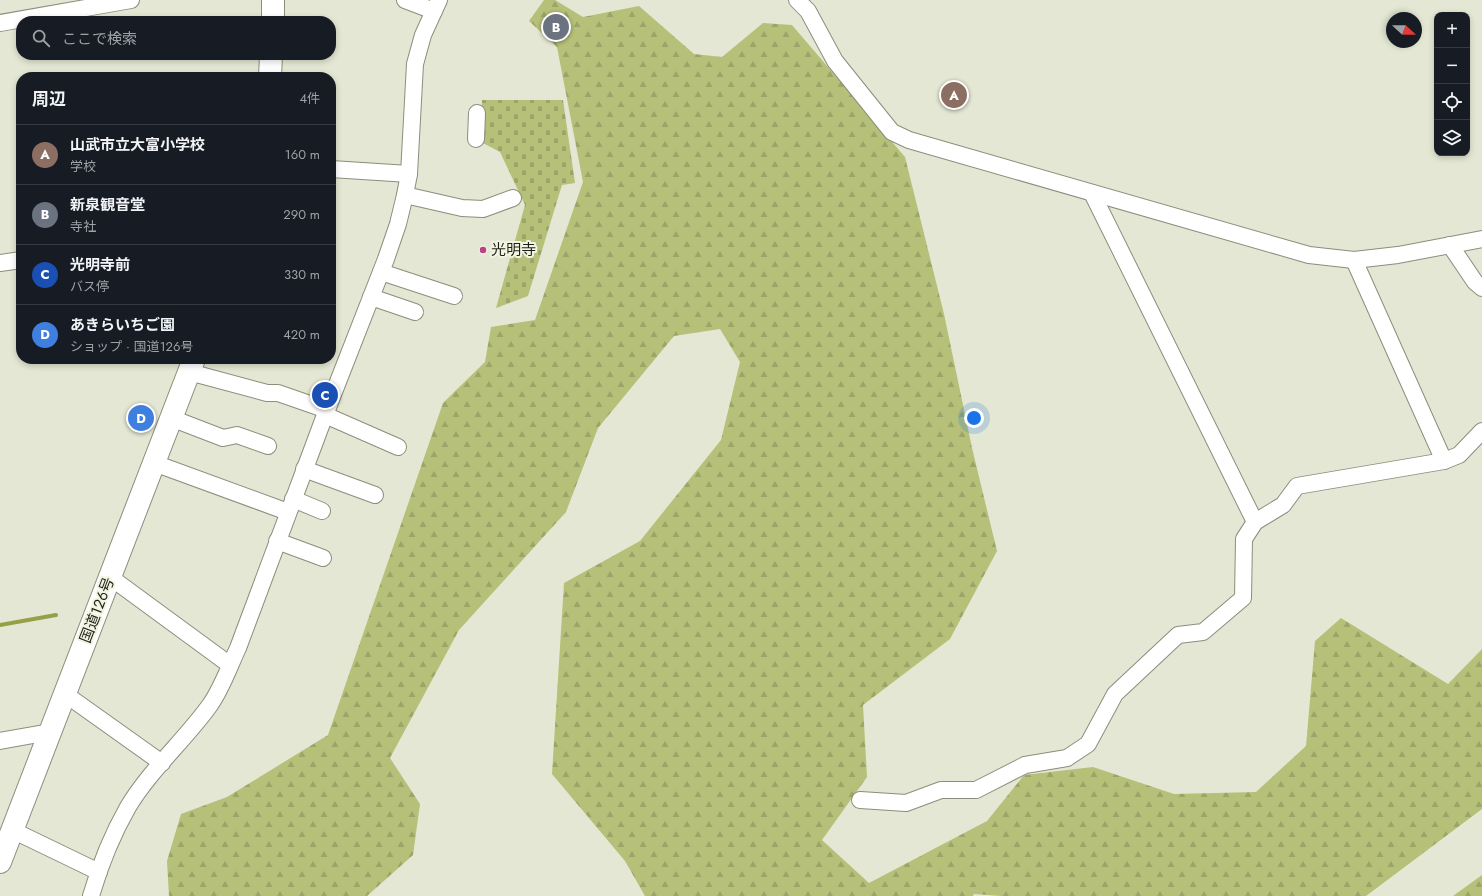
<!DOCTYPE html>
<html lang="ja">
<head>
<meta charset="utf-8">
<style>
  :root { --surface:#171b24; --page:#242831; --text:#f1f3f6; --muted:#9ea1a6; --line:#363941; --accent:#2563eb }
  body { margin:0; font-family:Jost,"Noto Sans JP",sans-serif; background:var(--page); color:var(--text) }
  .controls { position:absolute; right:12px; top:12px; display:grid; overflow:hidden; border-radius:8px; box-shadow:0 2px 6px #0003 }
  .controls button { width:36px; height:36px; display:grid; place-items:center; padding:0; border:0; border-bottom:1px solid var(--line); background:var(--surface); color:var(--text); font:20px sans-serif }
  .compass { position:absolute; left:1386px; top:12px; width:36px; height:36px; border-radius:50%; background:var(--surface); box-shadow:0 2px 6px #0003; rotate:112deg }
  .you { position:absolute; left:974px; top:418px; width:14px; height:14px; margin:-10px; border:3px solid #fff; border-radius:50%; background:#1a73e8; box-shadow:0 0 0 6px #1a73e833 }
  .badge { display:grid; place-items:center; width:26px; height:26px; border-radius:50%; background:var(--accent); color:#fff; font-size:13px; font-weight:700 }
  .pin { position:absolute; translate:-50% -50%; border:2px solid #fff; box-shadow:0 1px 4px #0006 }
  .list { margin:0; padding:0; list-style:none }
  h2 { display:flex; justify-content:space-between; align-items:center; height:52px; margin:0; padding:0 16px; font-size:17px }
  h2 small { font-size:13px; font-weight:400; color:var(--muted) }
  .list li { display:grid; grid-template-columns:26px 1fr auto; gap:12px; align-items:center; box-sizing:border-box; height:60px; padding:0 16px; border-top:1px solid var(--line) }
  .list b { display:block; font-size:15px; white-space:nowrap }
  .list p { margin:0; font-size:13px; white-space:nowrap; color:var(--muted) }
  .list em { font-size:13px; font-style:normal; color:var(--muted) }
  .icon { flex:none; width:22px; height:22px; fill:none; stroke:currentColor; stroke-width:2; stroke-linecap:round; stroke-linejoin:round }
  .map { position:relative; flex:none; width:1482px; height:896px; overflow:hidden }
  .search { position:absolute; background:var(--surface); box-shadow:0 2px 6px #0003; left:16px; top:16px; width:320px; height:44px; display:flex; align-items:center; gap:10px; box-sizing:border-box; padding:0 14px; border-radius:16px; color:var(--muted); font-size:15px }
  .panel { position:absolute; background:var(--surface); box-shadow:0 2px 6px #0003; left:16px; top:72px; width:320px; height:292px; border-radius:16px }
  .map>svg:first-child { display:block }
  .forest { fill:url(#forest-firs) }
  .cemetery { fill:url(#cemetery-stones) }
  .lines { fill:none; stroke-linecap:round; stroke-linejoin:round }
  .stream { stroke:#96a047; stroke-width:4 }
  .minor-casing { stroke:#8b8e7c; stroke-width:18 }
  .highway-casing { stroke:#8b8e7c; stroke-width:24 }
  .minor { stroke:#fff; stroke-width:16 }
  .highway { stroke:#fff; stroke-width:22 }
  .poi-dot { fill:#bf3f8a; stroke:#f1f4e0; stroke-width:1.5 }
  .labels { text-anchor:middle; stroke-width:4; stroke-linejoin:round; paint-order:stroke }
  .poi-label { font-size:15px; fill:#1f2019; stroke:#f1f4e0; text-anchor:start }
  .street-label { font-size:15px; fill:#1f2019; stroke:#f1f4e0 }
</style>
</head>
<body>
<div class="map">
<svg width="1482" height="896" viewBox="0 0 1482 896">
  <defs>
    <pattern id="forest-firs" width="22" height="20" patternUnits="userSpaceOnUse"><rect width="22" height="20" fill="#b6c079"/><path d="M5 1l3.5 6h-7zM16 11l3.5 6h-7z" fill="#9ca568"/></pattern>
    <pattern id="cemetery-stones" width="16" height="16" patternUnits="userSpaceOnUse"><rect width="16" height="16" fill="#b6c079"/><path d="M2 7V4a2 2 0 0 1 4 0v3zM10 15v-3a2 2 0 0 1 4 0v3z" fill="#9ca568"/></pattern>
  </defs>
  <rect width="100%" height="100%" fill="#e4e7d3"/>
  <g class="forest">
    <path d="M544,0H555L583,17L639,6L694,54L722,57L763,23L792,25L905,157L944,314L972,448L997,551L950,639L863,705L867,777L822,840L869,883L987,821L1024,775L1093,767L1174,794L1256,792L1306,746L1315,641L1341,618L1448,684L1482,649V809L1366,896H1001L974,894L973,896H645L625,861L552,774L564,583L640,541L721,440L740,362L720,329L674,336L598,428L566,512L459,630L390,758L420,804L413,855L367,896H169L167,861L181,814L227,797L328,735L443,403L485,362L491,327L535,320L583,182L557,47L529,21Z"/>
    <path d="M1482,875V896H1453Z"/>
  </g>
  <path class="cemetery" d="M482,100H563L575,183L562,185L528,296L496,308L525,205L500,152L481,142Z"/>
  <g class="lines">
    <path class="stream" d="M0,625L56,615"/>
    <defs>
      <g id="minor">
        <path d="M405,0L434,11"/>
        <path d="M797,0L808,11L835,61L892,132L909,140L1309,255L1354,260L1398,255L1482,239"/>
        <path d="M0,23L131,0"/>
        <path d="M476,139L477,113"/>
        <path d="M331,169L409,174"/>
        <path d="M1092,193L1255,522"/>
        <path d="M405,195L462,208L483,209L513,198"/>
        <path d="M1450,245L1475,282L1482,288"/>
        <path d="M1354,260L1444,461"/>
        <path d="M0,263L21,260"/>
        <path d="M381,272L454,296"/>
        <path d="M371,297L415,312"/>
        <path d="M189,372L267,393H278L327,410"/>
        <path d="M325,415L398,447"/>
        <path d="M171,418L223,438L237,435L268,446"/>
        <path d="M154,463L288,512"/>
        <path d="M304,469L375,495"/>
        <path d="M293,499L322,511"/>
        <path d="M277,541L323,558"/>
        <path d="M110,577L230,665"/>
        <path d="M65,694L162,763"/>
        <path d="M0,741L50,732"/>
        <path d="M860,800L906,803L941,790H976L1025,765L1067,758L1088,744L1115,694L1178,635L1203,632L1243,598L1244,539L1255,522L1283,505L1297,486L1444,461L1459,455L1482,431"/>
        <path d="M12,830L99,872"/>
        <path d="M91,896C100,865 112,835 128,807C150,770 185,740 210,705C222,688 229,667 238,648L325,415L386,259L398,224L405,195L409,174L415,64L423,35L439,0"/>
      </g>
      <g id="highway">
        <path d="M273,21V0"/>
        <path d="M270,77L271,55"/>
        <path d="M0,862L194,359"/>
      </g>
    </defs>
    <use href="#minor" class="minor-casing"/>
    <use href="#highway" class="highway-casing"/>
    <use href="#minor" class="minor"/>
    <use href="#highway" class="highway"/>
  </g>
  <circle class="poi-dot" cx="483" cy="250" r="4"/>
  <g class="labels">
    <g class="poi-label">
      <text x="491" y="255">光明寺</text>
    </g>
    <g class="street-label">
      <text transform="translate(97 610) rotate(-69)" y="5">国道126号</text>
    </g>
  </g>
</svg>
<div class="controls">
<button>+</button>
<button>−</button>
<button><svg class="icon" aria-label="locate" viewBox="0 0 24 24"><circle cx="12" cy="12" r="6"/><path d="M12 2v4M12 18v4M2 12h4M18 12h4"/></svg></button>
<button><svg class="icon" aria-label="layers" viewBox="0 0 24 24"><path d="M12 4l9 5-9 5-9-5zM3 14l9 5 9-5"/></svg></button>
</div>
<svg class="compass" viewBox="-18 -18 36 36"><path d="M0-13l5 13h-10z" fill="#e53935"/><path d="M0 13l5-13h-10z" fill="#9ea1a6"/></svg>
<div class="you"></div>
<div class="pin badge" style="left:954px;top:95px;background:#8d6e63">A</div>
<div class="pin badge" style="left:556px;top:27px;background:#6b7280">B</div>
<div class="pin badge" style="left:325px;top:395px;background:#1a4fb4">C</div>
<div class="pin badge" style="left:141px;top:418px;background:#3f7fe0">D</div>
<div class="search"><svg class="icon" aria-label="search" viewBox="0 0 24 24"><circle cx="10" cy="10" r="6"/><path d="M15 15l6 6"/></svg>ここで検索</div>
<section class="panel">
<h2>周辺<small>4件</small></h2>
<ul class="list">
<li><span class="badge" style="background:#8d6e63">A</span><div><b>山武市立大富小学校</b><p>学校</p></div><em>160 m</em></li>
<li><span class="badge" style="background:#6b7280">B</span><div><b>新泉観音堂</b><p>寺社</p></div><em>290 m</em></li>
<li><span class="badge" style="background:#1a4fb4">C</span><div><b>光明寺前</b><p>バス停</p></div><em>330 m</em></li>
<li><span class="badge" style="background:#3f7fe0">D</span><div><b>あきらいちご園</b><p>ショップ · 国道126号</p></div><em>420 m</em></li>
</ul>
</section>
</div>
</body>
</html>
